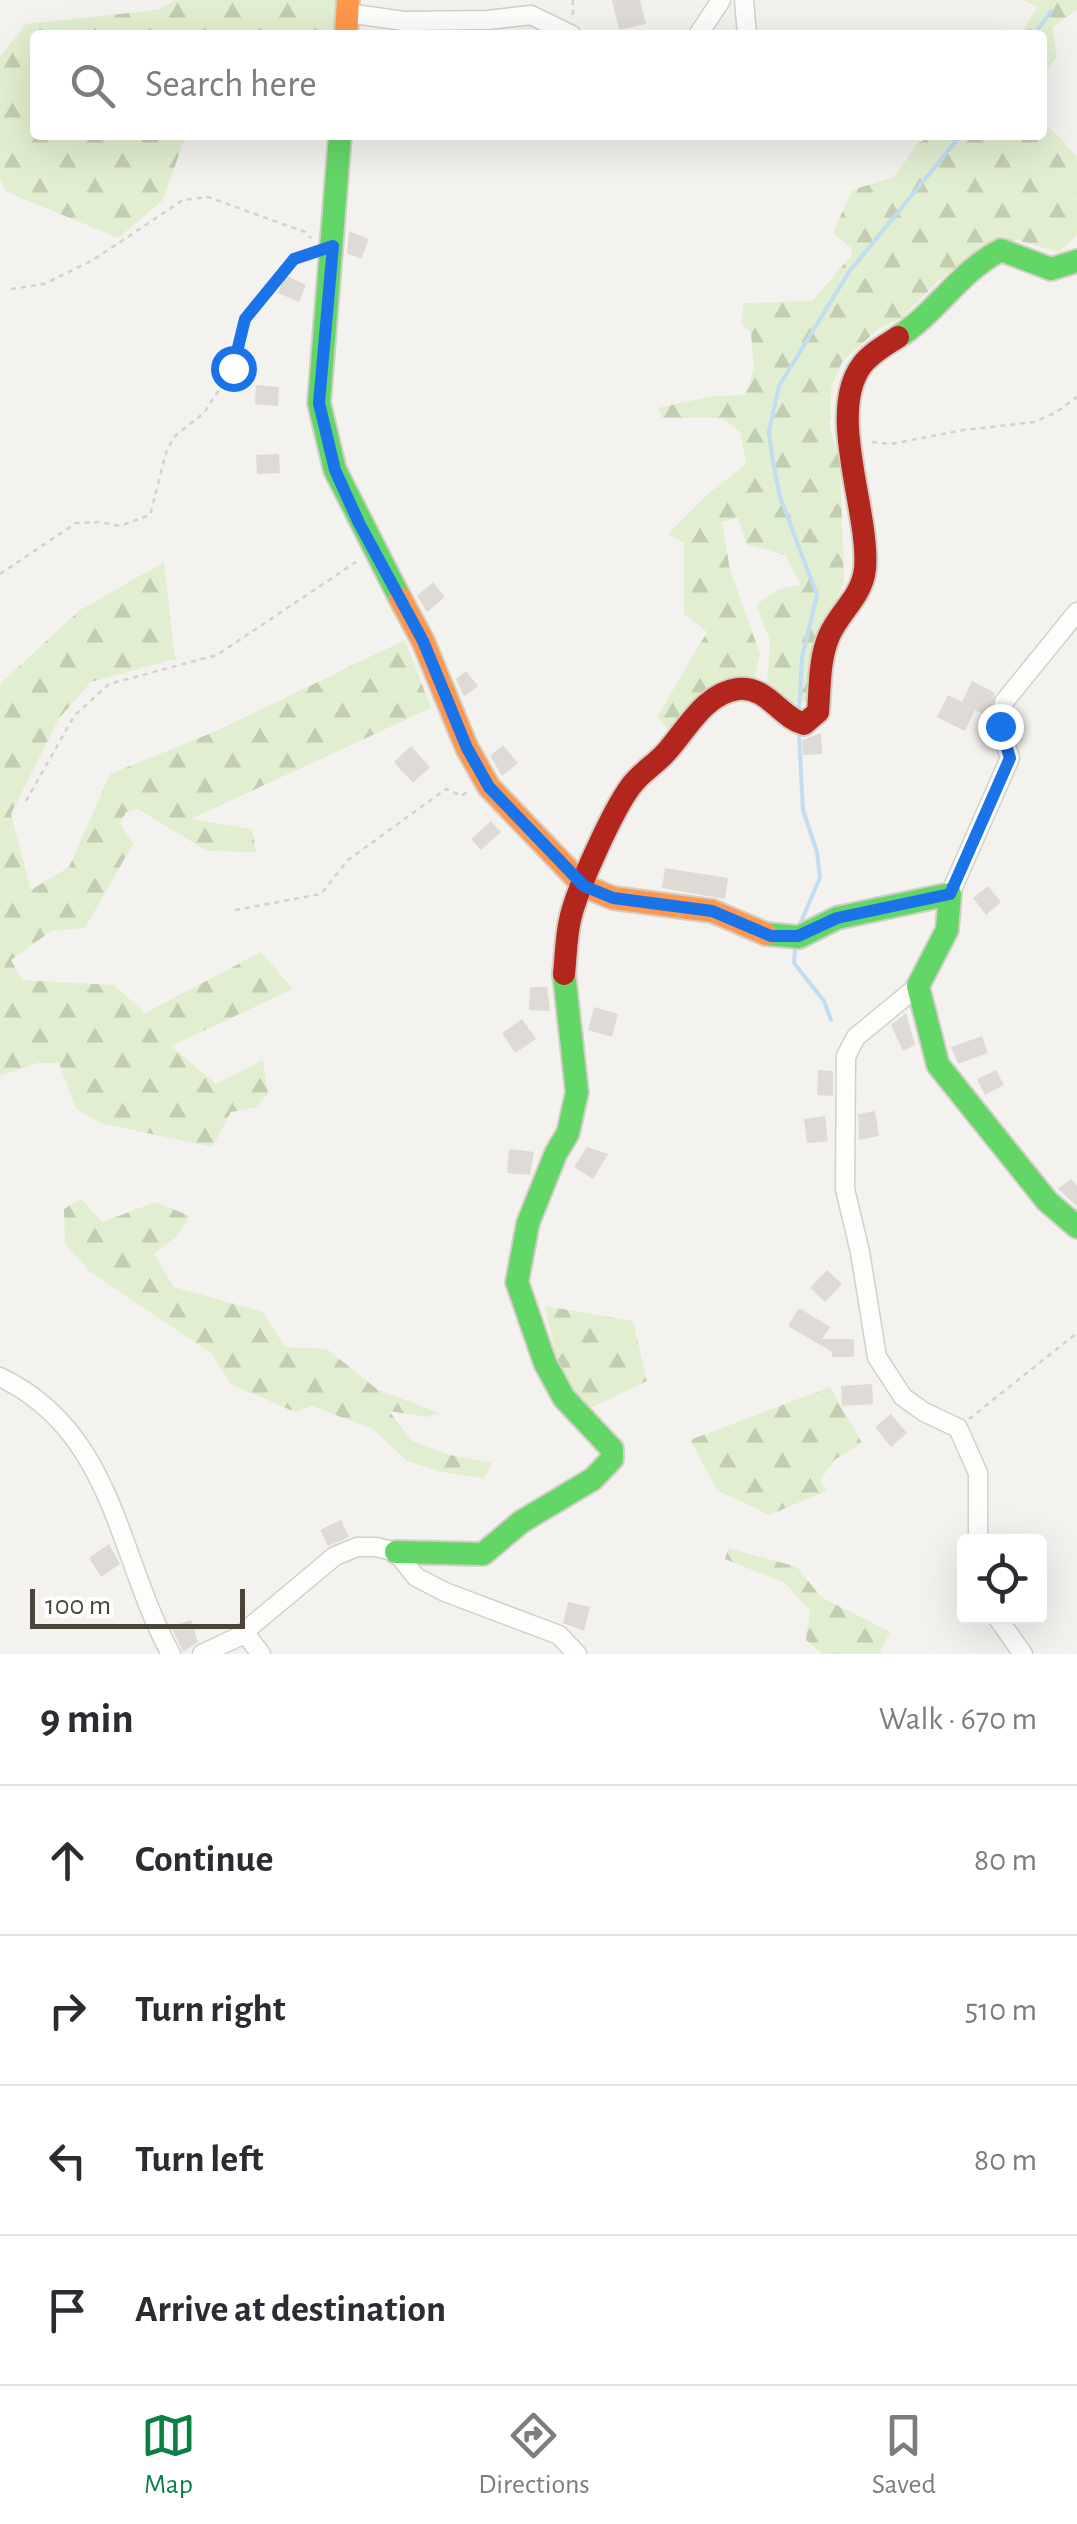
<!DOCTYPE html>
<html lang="en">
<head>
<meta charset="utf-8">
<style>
  :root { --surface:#fff; --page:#f7f7f7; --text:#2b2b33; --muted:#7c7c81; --line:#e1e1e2; --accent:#0b8043 }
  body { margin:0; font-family:"Alegreya Sans",sans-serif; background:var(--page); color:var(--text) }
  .controls { position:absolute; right:30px; bottom:30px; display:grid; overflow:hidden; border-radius:10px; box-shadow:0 10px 40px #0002 }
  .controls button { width:90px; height:90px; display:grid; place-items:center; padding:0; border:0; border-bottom:2px solid var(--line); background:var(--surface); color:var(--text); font:50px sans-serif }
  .scale { position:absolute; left:30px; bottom:25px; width:215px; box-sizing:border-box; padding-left:10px; border:5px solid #4b4439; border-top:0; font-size:28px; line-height:35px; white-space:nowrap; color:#4b4439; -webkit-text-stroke:8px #fff; paint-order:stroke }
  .stop { position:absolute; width:30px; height:30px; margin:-22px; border:8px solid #1a73e8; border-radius:50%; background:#fff }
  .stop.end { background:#1a73e8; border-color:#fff; box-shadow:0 2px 10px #0008 }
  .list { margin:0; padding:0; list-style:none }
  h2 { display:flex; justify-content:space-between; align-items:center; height:130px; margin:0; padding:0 40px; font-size:42px }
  h2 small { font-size:32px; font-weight:400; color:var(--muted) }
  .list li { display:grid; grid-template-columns:65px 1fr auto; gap:30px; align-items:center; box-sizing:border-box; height:150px; padding:0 40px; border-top:2px solid var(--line) }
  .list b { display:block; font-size:38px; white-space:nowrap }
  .list em { font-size:32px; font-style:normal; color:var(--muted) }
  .icon { flex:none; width:55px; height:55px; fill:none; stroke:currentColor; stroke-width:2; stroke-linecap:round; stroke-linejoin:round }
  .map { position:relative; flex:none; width:1077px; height:1654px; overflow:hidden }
  .search { position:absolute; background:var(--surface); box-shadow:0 10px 40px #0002; left:30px; right:30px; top:30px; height:110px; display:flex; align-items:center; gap:25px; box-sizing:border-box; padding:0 35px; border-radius:10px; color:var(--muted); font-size:38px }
  .sheet { height:730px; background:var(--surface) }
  nav { display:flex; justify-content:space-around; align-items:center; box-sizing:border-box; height:140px; border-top:2px solid var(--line); background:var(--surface); font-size:28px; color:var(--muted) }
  nav a { display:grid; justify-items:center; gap:5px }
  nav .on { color:var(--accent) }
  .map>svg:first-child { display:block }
  .forest { fill:url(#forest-firs) }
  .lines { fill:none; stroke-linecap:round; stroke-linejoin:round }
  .stream { stroke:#c0ddf1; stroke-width:4 }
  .building { fill:#dedbd6 }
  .street-casing { stroke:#d2d0cb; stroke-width:21 }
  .fast-casing { stroke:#d3cfc5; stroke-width:26 }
  .slow-casing { stroke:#d3cfc5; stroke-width:26 }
  .jam-casing { stroke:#d3cfc5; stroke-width:26 }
  .path { stroke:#d3d2cc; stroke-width:2.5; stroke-dasharray:5 5; stroke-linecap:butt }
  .street { stroke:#fdfdfc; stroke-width:18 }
  .fast { stroke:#63d668; stroke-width:22 }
  .slow { stroke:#ff974d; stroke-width:22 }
  .jam { stroke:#b3261e; stroke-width:22 }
  .route { stroke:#1a73e8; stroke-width:12 }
</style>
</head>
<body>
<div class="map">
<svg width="1077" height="1654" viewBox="0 0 1077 1654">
  <defs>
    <pattern id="forest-firs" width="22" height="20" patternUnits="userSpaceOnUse" patternTransform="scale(2.5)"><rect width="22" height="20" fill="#e1eecf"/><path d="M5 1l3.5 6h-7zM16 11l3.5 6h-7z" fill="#c3cdb2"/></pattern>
  </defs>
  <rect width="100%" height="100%" fill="#f4f2ee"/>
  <g class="forest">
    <path d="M176,0H339L337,35H35V135H186L163,200L118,238L7,192L0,180V57L26,24L157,10Z"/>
    <path d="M1022,0H1077V10L1053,27L1056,56L1042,78V35H1019L1038,7Z"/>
    <path d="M1042,123C1057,132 1064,144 1077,156V235L1059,252L1016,240L985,247L938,281L902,318L879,328L842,362L831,388L830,430L840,462L844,583L817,647L812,702L787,703L767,685L770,641L756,605L778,589L801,585L785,555L746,544L738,518L722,522L730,570L760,654L754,682L723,679L689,707L670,731L657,717L707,632L684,614V543L668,534L708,494L746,464L740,432L722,418H662L658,408L713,396L745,395L754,369L751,333L741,323L744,303L812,301L852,255L851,248L833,233L852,190L894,177L918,143L936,135H1042Z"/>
    <path d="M164,562L175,659L91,682L59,718L11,814L31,890L69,867L110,774L216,731L405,640L431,708L191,819L252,829L256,852L207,851L138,809L126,812L120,823L133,844L85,928L51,931L11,960L22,980L114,985L145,1013L261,952L293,989L171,1046L216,1084L263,1060L268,1094L255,1108L231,1112L212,1147L100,1123L76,1109L59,1063H37L0,1076V684L80,610Z"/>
    <path d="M81,1199L102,1222L156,1202L190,1216L176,1237L154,1254L174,1287L263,1312L285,1347L327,1349L378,1390L440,1413L427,1417L389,1411L412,1441L450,1455L492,1463L484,1478L442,1472L407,1461L373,1429L312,1406L295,1412L231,1384L212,1354L89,1271L65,1244L64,1209Z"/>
    <path d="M545,1306L633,1321L647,1381L586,1410L562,1383Z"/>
    <path d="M830,1387L862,1443L834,1460L820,1481L827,1491L769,1515L717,1490L690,1440Z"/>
    <path d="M728,1548L797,1567L821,1597L890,1632L880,1652L883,1654H823L806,1640L810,1611L785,1583L725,1559Z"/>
  </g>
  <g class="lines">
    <g class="stream">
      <path d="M1034,35L1051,11"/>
      <path d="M799,710L802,658L817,595L780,497L772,456L769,431L779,386L849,272L961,135"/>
      <path d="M799,735L803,810L817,852L820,878L800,924"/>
      <path d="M795,950L794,963L824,1001L831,1020"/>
    </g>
  </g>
  <g class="building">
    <path d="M612,0H640L646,24L619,30Z"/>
    <path d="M349,231L369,239L361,259L347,253Z"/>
    <path d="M285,275L306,285L299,302L278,293Z"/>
    <path d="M256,385L279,387L278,406L255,404Z"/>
    <path d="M279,454L280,473L257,474L256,455Z"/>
    <path d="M433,582L445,597L427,612L417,596Z"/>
    <path d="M466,671L478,686L464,697L456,679Z"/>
    <path d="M972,681L995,693L989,717L975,710L965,731L937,717L948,695L962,702Z"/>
    <path d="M821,733L822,754L803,755L802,740Z"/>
    <path d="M503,745L518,763L502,776L490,756Z"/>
    <path d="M411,746L430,767L413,783L394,762Z"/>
    <path d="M491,821L501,832L481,850L471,839Z"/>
    <path d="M665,868L728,878L725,899L662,888Z"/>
    <path d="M988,886L1001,902L986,915L973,898Z"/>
    <path d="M530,987H547L550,1011L529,1010Z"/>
    <path d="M594,1007L618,1014L612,1037L588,1030Z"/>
    <path d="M906,1013L915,1045L903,1051L891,1025Z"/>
    <path d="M522,1019L536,1039L515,1053L502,1033Z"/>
    <path d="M982,1036L988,1053L958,1064L951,1047Z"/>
    <path d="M818,1070L833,1071V1096L817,1095Z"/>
    <path d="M996,1070L1004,1085L985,1095L977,1079Z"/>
    <path d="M875,1111L879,1136L859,1140L858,1114Z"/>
    <path d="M825,1116L828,1141L807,1143L804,1119Z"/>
    <path d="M587,1147L608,1154L593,1179L574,1167Z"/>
    <path d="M509,1149L534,1152L530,1175L507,1173Z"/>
    <path d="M1071,1179L1077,1186V1206L1058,1189Z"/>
    <path d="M827,1270L842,1284L825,1302L810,1288Z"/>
    <path d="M799,1308L830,1327L822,1339H854V1357H832V1352L788,1326Z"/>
    <path d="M872,1384L873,1404L842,1406L841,1386Z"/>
    <path d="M891,1414L907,1433L891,1447L875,1427Z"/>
    <path d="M341,1520L349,1537L328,1546L320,1530Z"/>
    <path d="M109,1544L120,1564L101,1577L89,1558Z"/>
    <path d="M568,1602L590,1607L584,1631L563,1623Z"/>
    <path d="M191,1620L198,1642L183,1652L171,1626Z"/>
  </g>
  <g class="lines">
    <defs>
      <g id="street">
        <path d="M744,0L747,35"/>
        <path d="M347,13L404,21L488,20L531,15L572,35"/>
        <path d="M698,35L721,0"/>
        <path d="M950,894L1010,758L1000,727L1004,702L1077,612"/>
        <path d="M918,986L856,1037L846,1056L845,1189L860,1252L877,1357L903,1397L924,1412L958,1428L978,1473V1542"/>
        <path d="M0,1377C115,1432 117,1556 171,1654"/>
        <path d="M996,1616L1023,1654"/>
        <path d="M244,1632L261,1654"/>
        <path d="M202,1654L238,1637L335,1556L357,1547H376L396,1552L416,1577L445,1592L559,1635L577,1654"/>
      </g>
      <g id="fast">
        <path d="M340,135L319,403L335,470L400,598"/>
        <path d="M898,337C937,312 960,271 1001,250L1051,269L1077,261"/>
        <path d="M766,934L799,937L837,918L950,894L947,930L918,986L938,1065L1047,1201L1077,1227"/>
        <path d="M396,1552L483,1554L521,1522L593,1479L612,1459V1449L564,1398L545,1363L517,1282L528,1223L556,1153L568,1133L577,1092L564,974"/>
      </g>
      <g id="slow">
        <path d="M346,35L348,0"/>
        <path d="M400,598L423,641L467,748L489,787L584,886L613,898L712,911L766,934"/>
      </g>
      <path id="jam" d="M564,974C566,956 566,937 570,920C576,891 613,810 631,786C641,772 658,763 669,749C688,727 706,693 738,689C767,686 780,717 804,724L818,712C820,688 819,659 829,636C839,612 862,597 865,569C870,512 826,413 862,365C871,353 886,345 898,337"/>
    </defs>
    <use href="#street" class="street-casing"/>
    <use href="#fast" class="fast-casing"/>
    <use href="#slow" class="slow-casing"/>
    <use href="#jam" class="jam-casing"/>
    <g class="path">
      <path d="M573,0V19"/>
      <path d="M11,289L44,284L93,260L183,200L208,197L305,232L311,238"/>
      <path d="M872,442L891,444L964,430L1034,422L1055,413L1077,397"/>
      <path d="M0,574L76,523L99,522L120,526L150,515L167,449L176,435L204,413L233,368L245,319L294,259L312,253"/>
      <path d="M26,801L74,716L109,684L217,655L356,562"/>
      <path d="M235,910L321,894L348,860L446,789L462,796L470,790"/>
      <path d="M969,1419L1077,1333"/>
    </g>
    <use href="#street" class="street"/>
    <use href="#fast" class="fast"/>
    <use href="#slow" class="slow"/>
    <use href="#jam" class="jam"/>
  </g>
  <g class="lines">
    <path class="route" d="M233,368L245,319L294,259L333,246L319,403L335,470L359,523L423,641L467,748L489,787L584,886L613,898L712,911L771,936H798L837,918L950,894L1010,758L1000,726"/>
  </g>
</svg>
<div class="controls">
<button><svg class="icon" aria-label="locate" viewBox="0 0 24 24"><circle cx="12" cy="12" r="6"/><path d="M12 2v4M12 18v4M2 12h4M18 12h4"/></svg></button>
</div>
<div class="scale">100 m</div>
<div class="stop" style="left:233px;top:368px"></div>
<div class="stop end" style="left:1000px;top:726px"></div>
<div class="search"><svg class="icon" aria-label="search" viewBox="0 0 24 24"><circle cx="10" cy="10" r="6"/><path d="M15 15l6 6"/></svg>Search here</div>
</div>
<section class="sheet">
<h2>9 min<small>Walk · 670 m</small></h2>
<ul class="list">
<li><svg class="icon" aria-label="ahead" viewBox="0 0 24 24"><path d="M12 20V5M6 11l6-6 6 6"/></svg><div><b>Continue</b></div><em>80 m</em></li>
<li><svg class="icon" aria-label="right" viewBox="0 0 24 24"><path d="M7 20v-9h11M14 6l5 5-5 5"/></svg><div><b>Turn right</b></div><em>510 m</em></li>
<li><svg class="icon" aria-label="left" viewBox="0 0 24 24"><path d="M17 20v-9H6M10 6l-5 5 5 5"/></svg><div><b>Turn left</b></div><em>80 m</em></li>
<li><svg class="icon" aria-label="arrive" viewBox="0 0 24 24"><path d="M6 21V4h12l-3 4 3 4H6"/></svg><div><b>Arrive at destination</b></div></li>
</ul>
</section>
<nav>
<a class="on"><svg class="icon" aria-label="map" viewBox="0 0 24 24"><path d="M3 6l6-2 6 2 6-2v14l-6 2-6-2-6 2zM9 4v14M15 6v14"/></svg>Map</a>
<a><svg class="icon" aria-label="directions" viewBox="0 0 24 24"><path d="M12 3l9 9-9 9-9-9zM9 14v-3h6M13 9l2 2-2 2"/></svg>Directions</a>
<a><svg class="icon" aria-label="saved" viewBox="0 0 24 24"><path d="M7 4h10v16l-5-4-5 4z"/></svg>Saved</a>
</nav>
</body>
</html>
